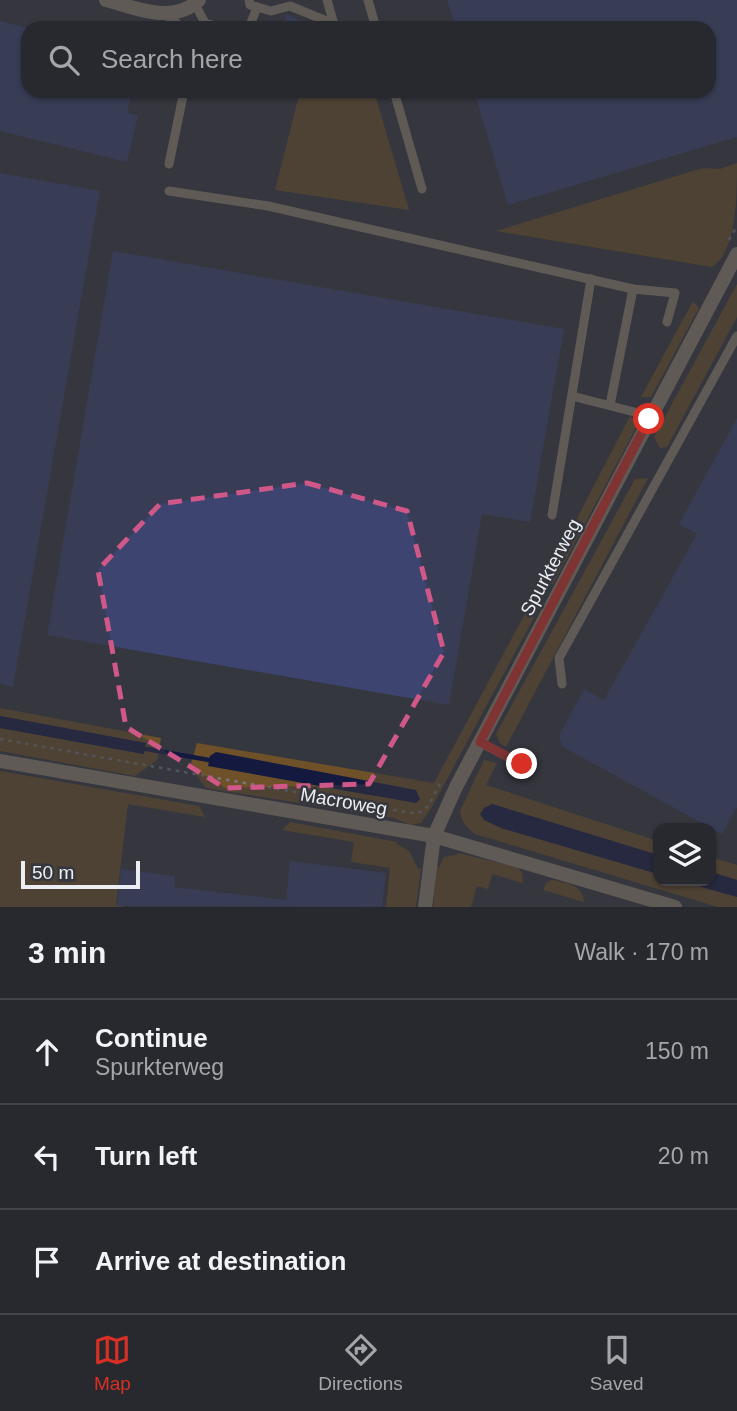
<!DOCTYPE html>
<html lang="en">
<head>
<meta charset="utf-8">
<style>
  :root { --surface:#28292e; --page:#34353a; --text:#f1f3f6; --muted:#a5a6aa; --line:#44454a; --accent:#d93025 }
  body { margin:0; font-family:Helvetica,sans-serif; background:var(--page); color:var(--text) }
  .controls { position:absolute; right:21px; bottom:21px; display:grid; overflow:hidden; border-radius:14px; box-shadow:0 2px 5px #0004 }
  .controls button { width:63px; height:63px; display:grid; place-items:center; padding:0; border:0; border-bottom:2px solid var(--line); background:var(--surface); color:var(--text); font:35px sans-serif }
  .scale { position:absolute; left:21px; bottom:18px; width:119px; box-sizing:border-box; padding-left:7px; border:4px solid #edeef3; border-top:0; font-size:19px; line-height:24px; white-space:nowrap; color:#edeef3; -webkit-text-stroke:5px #35373e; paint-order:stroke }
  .stop { position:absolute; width:21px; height:21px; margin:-16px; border:5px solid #d93025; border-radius:50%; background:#fff }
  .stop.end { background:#d93025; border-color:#fff; box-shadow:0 2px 7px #0008 }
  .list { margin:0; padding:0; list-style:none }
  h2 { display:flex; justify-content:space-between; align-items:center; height:91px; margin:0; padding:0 28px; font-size:30px }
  h2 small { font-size:23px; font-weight:400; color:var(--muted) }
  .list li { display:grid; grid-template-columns:46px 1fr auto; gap:21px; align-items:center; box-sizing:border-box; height:105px; padding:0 28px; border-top:2px solid var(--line) }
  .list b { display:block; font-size:26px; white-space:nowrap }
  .list p { margin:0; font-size:23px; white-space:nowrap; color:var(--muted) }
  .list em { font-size:23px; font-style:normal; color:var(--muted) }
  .icon { flex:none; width:38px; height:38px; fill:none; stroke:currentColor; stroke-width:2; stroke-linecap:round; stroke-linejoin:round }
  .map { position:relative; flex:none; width:737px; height:907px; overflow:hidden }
  .search { position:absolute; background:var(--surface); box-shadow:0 2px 5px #0004; left:21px; right:21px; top:21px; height:77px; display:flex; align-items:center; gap:18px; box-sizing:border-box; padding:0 24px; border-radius:21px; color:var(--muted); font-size:26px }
  .sheet { height:406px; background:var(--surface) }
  nav { display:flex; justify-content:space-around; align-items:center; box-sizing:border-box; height:98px; border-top:2px solid var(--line); background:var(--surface); font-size:19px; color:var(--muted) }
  nav a { display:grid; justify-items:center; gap:4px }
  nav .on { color:var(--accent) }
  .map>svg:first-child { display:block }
  .green { fill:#6e5129; fill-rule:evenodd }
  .water { fill:#141940 }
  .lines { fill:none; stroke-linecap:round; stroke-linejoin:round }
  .stream { stroke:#141940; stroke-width:4.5 }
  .building { fill:#3c446f }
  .path { stroke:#77787f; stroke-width:2.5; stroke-dasharray:3.5 5; stroke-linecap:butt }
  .service { stroke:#938572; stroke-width:9 }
  .minor { stroke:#938572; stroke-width:14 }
  .route { stroke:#d93025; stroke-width:9 }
  .marked { fill:none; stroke:#cf5889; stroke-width:5; stroke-dasharray:14 9; stroke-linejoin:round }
  .labels { text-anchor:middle; stroke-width:5; stroke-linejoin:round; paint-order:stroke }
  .street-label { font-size:19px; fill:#edeef3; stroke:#35373e }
</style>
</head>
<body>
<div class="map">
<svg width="737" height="907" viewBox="0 0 737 907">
  <rect width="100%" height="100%" fill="#35373e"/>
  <g class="green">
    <path d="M300,91H374L409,210L275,190Z"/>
    <path d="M737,163C737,196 737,251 712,267L496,231L703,168L720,169Z"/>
    <path d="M737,284V317L667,447L660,448L654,437Z"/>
    <path d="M693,301L699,308L651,397H641Z"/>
    <path d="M630,416L638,424L553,584L542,586Z"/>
    <path d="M648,478L506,747L500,743L496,734L635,479Z"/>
    <path d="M534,597L539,608L432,807L421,823L410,825L394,818L206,788L190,767L197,743L434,783ZM208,765L420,799L368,795Z"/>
    <path d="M0,708L161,738L157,760L135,776L0,751V728L143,754L145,743L0,716Z"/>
    <path d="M484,760L497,763L486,785L658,841V855L492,804L501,828L658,874V881H681L737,897V907H718L475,834C467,827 461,822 460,811Z"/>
    <path d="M0,771L199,806L205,817L128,804L116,905L125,907H0Z"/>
    <path d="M290,822L397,842V844L409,851L418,869L421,868L416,907H386L390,868L351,862L354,842L282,830Z"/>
    <path d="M458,853L516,867L522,872L523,883L492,874L488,889L477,886L471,907H433L436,866L439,867L444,857L456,855Z"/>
    <path d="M711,857L737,865V880L711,872Z"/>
    <path d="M552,880C566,883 583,884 584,902L543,890L547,882Z"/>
  </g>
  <g class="water">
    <path d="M0,716L146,743L144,754L0,728Z"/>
    <path d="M216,752L416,790L420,799L416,803L208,766L210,756Z"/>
    <path d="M492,804L658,855V874L501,828L484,820L480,814L484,808Z"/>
    <path d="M711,872L737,880V897L681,881H711Z"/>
  </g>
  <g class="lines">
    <path class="stream" d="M141,748L209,760"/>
  </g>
  <g class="building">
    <path d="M447,0H737V137L508,205L474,91H709V28H456Z"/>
    <path d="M287,14L303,22L299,28L281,27Z"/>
    <path d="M0,21L28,28V91H132L127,113L138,115L127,162L0,131Z"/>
    <path d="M0,173L100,191L13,687L0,684Z"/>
    <path d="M113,251L564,329L530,522L482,514L449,705L47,635Z"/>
    <path d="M737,418V807L722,834L565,748L562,745L559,736L584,689L604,700L697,534L679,524Z"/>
    <path d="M290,861L386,873L382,907L117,906L121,869L175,876L174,887L286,900Z"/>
  </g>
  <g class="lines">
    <g class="path">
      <path d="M729,240L737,226"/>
      <path d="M0,739L412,813L421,812L428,806L440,784"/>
    </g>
    <g class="service">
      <path d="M249,0L250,5L271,11L290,6L334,24L327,0"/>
      <path d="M368,0L376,28"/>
      <path d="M195,4L205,23L223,28"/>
      <path d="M166,15L183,28"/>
      <path d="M249,28L257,7"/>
      <path d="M394,91L422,189"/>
      <path d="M169,164L184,91"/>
      <path d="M169,191L268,206L633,289L675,293L667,322"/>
      <path d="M572,396L650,416"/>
      <path d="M610,405L633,289"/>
      <path d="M552,515L591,279"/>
      <path d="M562,684L559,658L737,336"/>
      <path d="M479,742L522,764"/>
    </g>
    <g class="minor">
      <path d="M106,0C137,8 172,25 199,0"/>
      <path d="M0,761L434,836L675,907"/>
      <path d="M425,907L434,836L456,787L737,254"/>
    </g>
  </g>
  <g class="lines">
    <path class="route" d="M522,764L480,742L649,419"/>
  </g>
  <path d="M0 0H737V907H0ZM307,483L407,511L444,652L369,784L225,788L126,727L98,570L160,504Z" fill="#35373e" fill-opacity=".55" fill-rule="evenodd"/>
  <path class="marked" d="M307,483L407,511L444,652L369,784L225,788L126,727L98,570L160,504Z"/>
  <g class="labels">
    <g class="street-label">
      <text transform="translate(550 567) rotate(-62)" y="7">Spurkterweg</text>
      <text transform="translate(344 801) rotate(10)" y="7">Macroweg</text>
    </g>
  </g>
</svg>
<div class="controls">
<button><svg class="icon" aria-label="layers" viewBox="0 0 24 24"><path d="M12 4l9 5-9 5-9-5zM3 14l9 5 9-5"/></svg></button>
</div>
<div class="scale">50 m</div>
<div class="stop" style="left:649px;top:419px"></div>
<div class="stop end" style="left:522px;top:764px"></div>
<div class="search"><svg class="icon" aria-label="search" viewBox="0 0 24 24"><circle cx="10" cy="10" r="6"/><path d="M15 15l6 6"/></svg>Search here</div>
</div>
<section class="sheet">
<h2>3 min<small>Walk · 170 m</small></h2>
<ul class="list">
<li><svg class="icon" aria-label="ahead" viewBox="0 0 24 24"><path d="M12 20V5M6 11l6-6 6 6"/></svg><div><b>Continue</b><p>Spurkterweg</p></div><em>150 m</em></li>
<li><svg class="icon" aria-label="left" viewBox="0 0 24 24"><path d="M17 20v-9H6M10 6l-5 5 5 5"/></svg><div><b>Turn left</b></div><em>20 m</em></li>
<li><svg class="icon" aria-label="arrive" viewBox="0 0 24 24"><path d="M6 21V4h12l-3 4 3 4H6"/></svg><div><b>Arrive at destination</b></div></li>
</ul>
</section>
<nav>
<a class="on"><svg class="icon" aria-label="map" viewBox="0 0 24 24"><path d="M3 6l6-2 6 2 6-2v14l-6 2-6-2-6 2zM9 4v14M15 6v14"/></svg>Map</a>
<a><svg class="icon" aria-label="directions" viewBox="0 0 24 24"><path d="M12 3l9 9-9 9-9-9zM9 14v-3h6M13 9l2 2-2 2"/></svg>Directions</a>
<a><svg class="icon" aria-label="saved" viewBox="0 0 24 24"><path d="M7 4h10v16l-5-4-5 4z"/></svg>Saved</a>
</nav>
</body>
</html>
